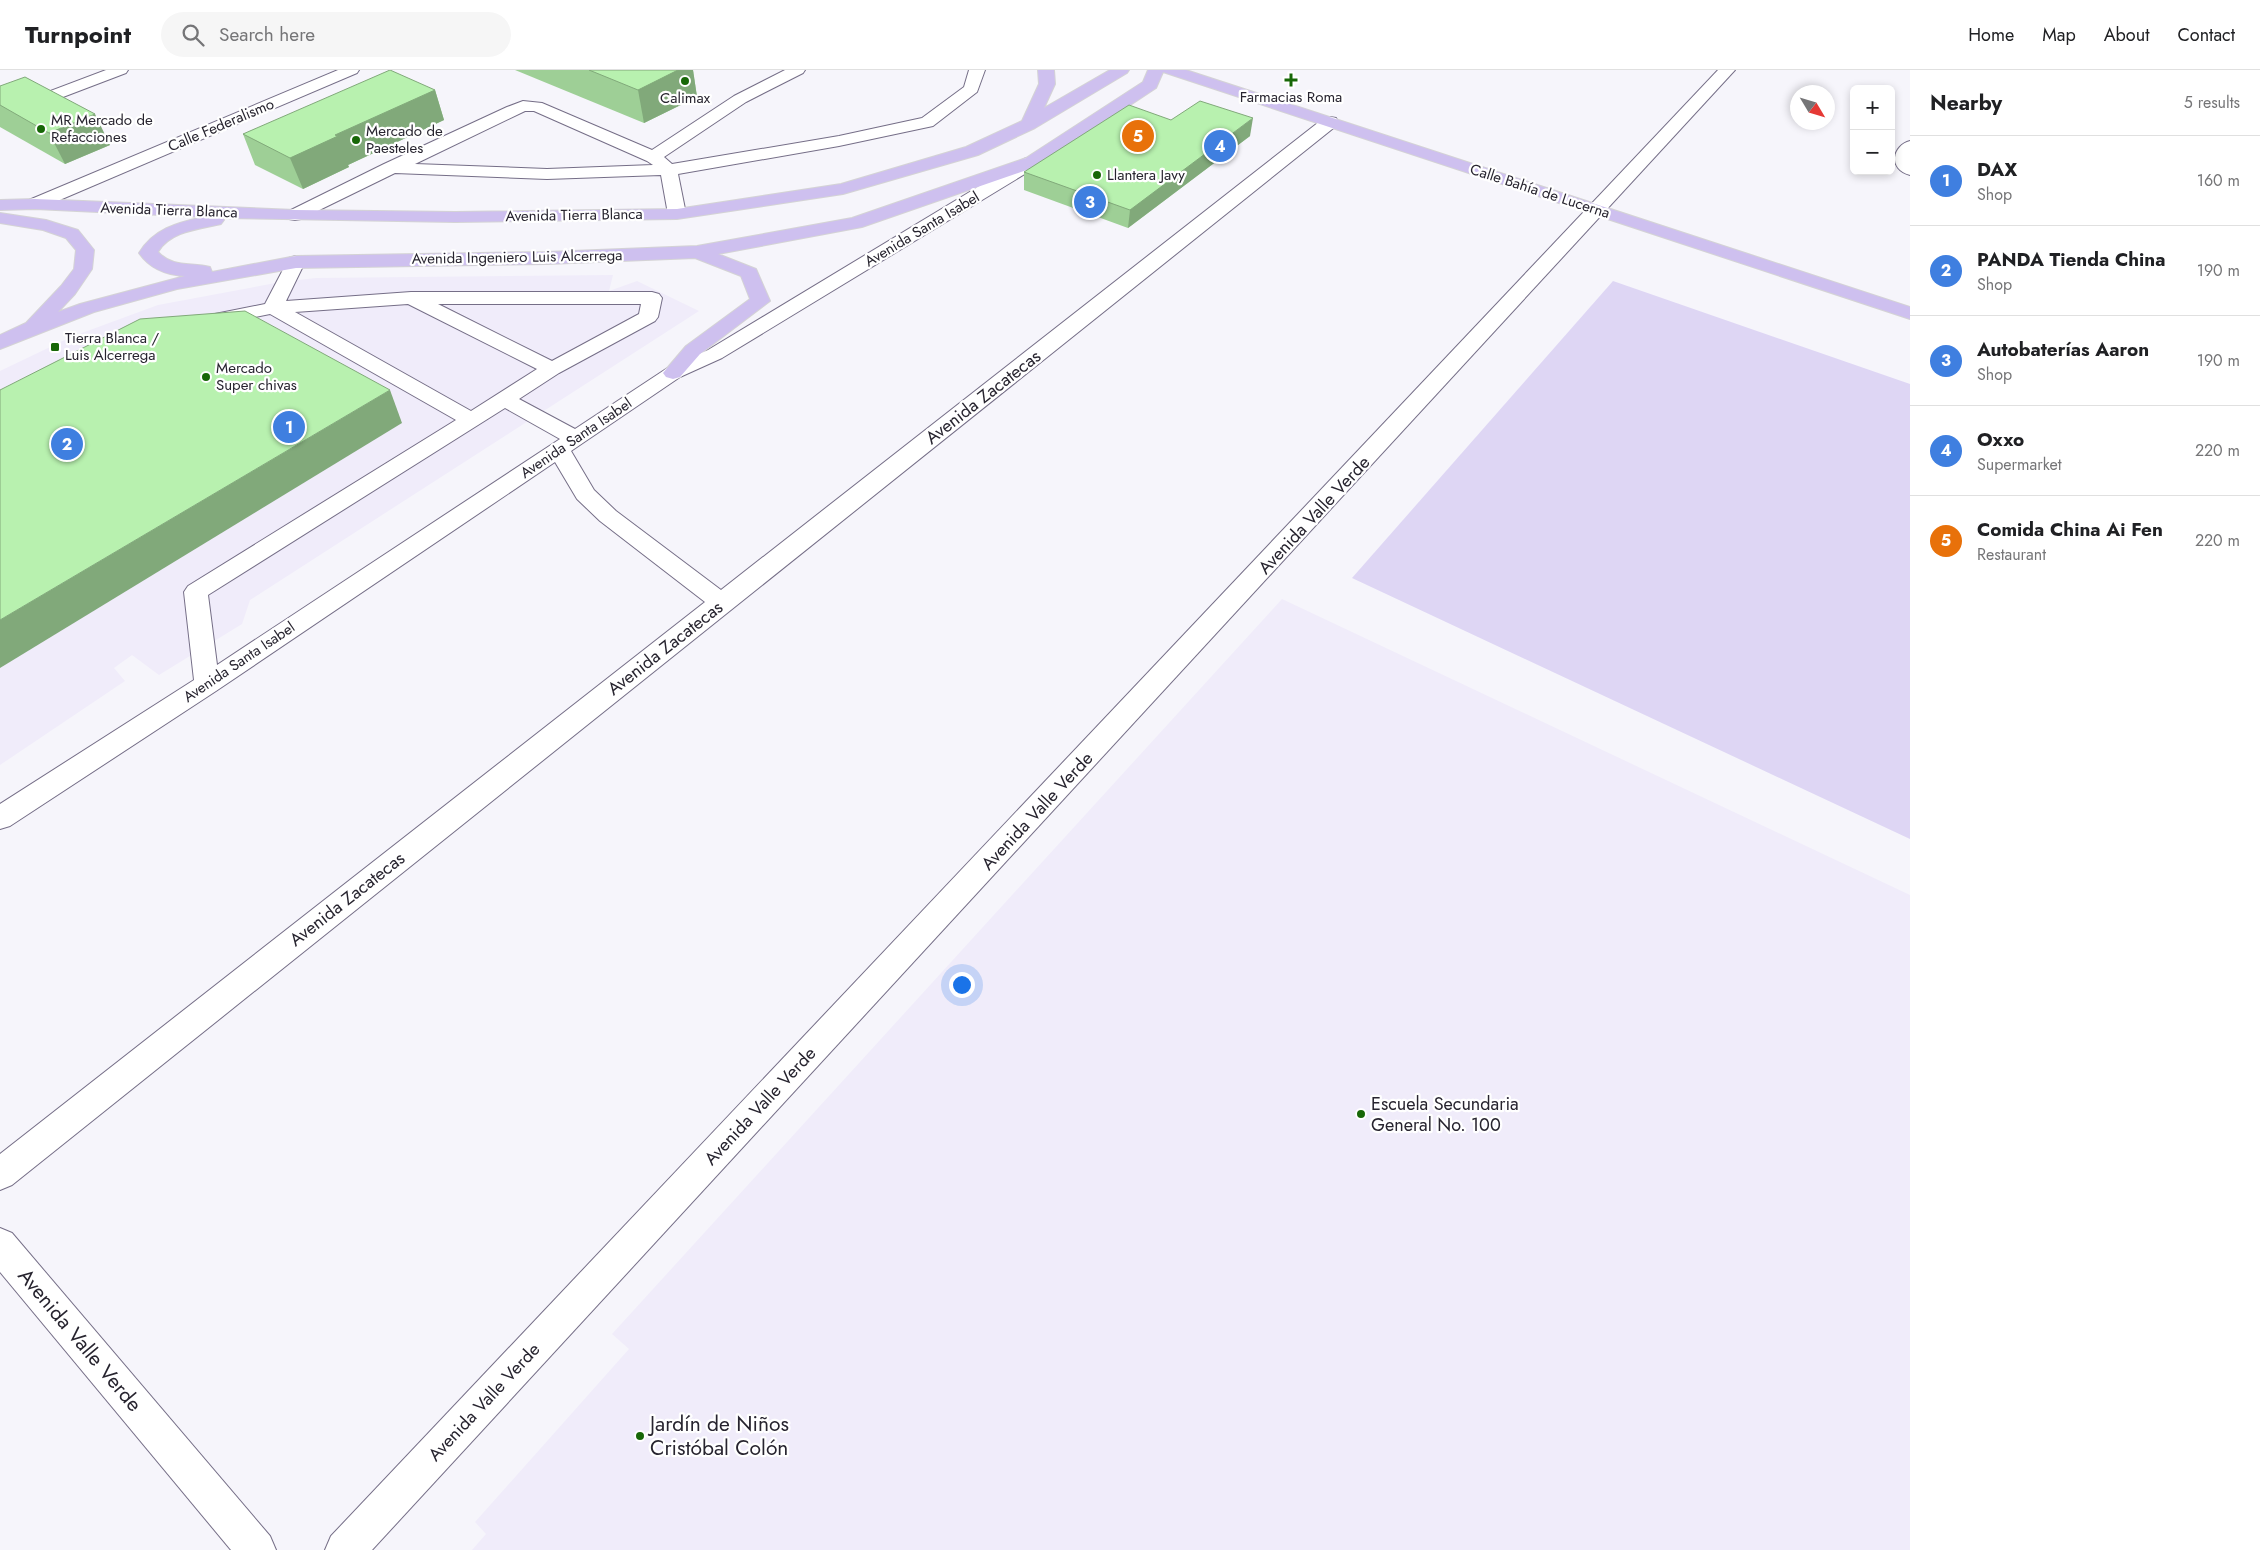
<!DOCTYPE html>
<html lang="en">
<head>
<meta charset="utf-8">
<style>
  :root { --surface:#fff; --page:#f6f6f6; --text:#202124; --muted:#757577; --line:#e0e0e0; --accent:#7c3aed }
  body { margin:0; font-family:Jost,sans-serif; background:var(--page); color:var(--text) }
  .controls { position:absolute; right:15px; top:15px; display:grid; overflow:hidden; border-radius:8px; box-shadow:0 2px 8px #0003 }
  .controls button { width:45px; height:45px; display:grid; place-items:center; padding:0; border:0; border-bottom:1px solid var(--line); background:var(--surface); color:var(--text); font:25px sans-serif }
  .compass { position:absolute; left:1790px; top:15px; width:45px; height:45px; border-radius:50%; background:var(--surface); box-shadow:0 2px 8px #0003; rotate:128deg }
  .you { position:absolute; left:961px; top:914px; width:18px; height:18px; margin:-12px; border:4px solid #fff; border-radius:50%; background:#1a73e8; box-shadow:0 0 0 8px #1a73e833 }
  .badge { display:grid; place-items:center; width:32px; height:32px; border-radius:50%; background:var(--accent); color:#fff; font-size:16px; font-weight:700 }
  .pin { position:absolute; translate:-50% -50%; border:2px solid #fff; box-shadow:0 1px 5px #0006 }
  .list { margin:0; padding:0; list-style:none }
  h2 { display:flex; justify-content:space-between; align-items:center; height:65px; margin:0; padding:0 20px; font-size:21px }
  h2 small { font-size:16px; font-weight:400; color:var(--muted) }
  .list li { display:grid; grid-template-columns:32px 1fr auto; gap:15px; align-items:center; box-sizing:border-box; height:90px; padding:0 20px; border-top:1px solid var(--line) }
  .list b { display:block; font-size:19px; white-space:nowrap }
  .list p { margin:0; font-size:16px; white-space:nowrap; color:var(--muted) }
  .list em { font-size:16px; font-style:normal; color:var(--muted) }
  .icon { flex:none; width:28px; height:28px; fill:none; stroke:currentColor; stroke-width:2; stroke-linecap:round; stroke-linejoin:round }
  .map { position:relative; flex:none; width:1910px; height:1480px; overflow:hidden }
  header { display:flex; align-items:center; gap:30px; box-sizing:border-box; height:70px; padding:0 25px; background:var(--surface); border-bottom:1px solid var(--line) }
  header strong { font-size:24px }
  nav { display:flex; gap:28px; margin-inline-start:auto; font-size:18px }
  .search { width:350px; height:45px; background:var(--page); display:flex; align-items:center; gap:12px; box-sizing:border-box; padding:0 18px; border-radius:28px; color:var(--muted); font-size:19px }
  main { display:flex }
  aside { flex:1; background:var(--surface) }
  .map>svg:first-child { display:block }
  .built { fill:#f0ecfa }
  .green { fill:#ded6f4 }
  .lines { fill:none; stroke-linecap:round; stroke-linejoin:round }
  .minor-casing { stroke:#756e87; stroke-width:2 }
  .major-casing { stroke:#d4d3d5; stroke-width:2 }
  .minor { fill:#fff; fill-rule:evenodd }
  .major { fill:#cec0ef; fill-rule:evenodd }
  .wall { fill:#9ecf96 }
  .shaded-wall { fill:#81a97a }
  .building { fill:#b8f1af; stroke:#81a97a }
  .poi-dot { fill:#176707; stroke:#fff; stroke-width:2 }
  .labels { text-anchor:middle; stroke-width:4.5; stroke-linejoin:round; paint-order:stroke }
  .far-poi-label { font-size:15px; fill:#27242f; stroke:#fff; text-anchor:start }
  .far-street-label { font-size:15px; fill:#27242f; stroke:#fff }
  .street-label { font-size:18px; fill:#27242f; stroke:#fff }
  .poi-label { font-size:18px; fill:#27242f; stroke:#fff; text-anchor:start }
  .near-street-label { font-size:21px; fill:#27242f; stroke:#fff }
  .near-poi-label { font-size:21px; fill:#27242f; stroke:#fff; text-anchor:start }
</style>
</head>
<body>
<header>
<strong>Turnpoint</strong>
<div class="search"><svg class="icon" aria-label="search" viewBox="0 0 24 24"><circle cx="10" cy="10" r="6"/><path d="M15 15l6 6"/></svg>Search here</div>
<nav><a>Home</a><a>Map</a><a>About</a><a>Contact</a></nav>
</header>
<main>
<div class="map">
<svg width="1910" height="1480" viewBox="0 0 1910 1480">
  <rect width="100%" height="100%" fill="#f6f5fb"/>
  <g class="built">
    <path d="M613,205L609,221L637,211L699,241L250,530L242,554L159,605L132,585L114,598L125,611L0,695V301L71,267L158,235L281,212L316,208Z"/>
    <path d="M1282,529L1910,825V1480H472L486,1464L475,1452L629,1279L612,1264Z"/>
  </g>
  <path class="green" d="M1613,211L1910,314V769L1352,508Z"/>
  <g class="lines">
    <defs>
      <g id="minor">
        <path d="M106,0H128L126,3L0,51V40Z"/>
        <path d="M338,0H359L357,3L41,138H29L26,134L29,130Z"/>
        <path d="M785,0H805L803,3L746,32L664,87L672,94L839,66L922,48L964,17L969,0H985L977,22L933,56L839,76L678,104L686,144L683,148H671L668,144L661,105L547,109L395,103L301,149L295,150L289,149L286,145L289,141L384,94L507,37L523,31L542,33L652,80L734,26ZM525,41H534L647,91L653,95L547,99L415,94Z"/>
        <path d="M1718,0H1735L372,1480H325L331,1466Z"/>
        <path d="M1330,47L1336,48L1338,52L1336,56L12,1115L0,1120V1084L705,532L600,451L577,429L555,392L216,621L10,756L0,759V734L194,610L184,522L188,516L456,350L270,244L212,256L205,254L202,250L205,246L265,234L287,192L289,188L296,186L303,188L305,192L286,231L411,222H652L659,224L662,228L658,247L655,251L559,303L519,329L575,359L666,299L708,280L1026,88H1038L1041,92L1038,96L722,288L680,307L571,381L594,420L616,441L721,520L1324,48ZM408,234L537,299L471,341L295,242ZM438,234H641L639,244L552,291ZM505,338L560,369L217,595L208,525Z"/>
        <path d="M1910,71V105C1887,99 1893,75 1910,71Z"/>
        <path d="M0,1158L12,1163L270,1466L276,1480H231L0,1202Z"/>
      </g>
      <path id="major" d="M1038,0H1054L1055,14L1044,38L1110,0H1129L1127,3L1035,58L978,85L843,124L677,149L455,152L223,148L224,150L221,154C200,159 170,161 158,182C173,198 191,192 210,197L212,202L296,186L547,182L697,176L852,148L1026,88L1143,12L1148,0H1186L1910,237V249L1163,2L1156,18L1038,96L862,157L718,184L756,199L770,231L700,284L680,307L673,309L666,307L663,303L686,276L750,229L741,206L695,188L547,194L296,198L177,219L94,242L0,279V265L26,253L61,216L74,199L76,180L66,168L43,160L0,153V143L46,150L78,160L94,180L92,199L75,224L58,242L80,234L185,206C166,205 150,199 139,183C154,159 176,153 203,147L35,139L0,140V130L35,129L295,140L455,142L677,139L841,114L966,77L1022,51L1039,14Z"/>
    </defs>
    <use href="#minor" class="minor-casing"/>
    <use href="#major" class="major-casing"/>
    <use href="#minor" class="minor"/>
    <use href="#major" class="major"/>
  </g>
  <g class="wall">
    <path d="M515,0H693L697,27L644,53Z"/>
    <path d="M0,16L110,75L65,94L0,57Z"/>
    <path d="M435,20L444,50L348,95L349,97L303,119L255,95L243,64Z"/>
    <path d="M1171,50L1250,66L1128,158L1024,120V102Z"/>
  </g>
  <g class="shaded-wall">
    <path d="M646,0H693L697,27L644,53L638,20Z"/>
    <path d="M435,20L444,50L348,95L349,97L303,119L290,88L335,65Z"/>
    <path d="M95,44L110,75L65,94L49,63Z"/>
    <path d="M1253,48L1250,66L1128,158L1130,140Z"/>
    <path d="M390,320L402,353L0,598V550Z"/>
  </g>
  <g class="building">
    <path d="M390,0L435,20L335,65L338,66L290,88L243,64Z"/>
    <path d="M589,0H678L638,20Z"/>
    <path d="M25,7L95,44L49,63L0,35V16Z"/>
    <path d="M1200,31L1253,48L1130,140L1024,102L1129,35L1171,50Z"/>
    <path d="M245,241L390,320L0,550V320L140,249Z"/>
  </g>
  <g class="poi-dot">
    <path d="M1288.5 2.5h5v5h5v5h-5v5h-5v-5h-5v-5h5z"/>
    <circle cx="685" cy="11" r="5"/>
    <circle cx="41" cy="59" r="5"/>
    <circle cx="356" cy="70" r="5"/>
    <circle cx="1097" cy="105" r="5"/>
    <rect x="50" y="272" width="10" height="10" rx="2.5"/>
    <circle cx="206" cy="307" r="5"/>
    <circle cx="1361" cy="1044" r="5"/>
    <circle cx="640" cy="1366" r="5"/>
  </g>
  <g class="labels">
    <g class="far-poi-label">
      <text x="1291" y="32" text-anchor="middle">Farmacias Roma</text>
      <text x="685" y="33" text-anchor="middle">Calimax</text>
      <text x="51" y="55">MR Mercado de<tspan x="51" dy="17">Refacciones</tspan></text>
      <text x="366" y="66">Mercado de<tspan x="366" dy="17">Paesteles</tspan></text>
      <text x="1107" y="110">Llantera Javy</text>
      <text x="65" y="273">Tierra Blanca /<tspan x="65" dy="17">Luis Alcerrega</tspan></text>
      <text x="216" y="303">Mercado<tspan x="216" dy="17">Super chivas</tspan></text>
    </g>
    <g class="far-street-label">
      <text transform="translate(221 55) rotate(-23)" y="5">Calle Federalismo</text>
      <text transform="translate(1540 121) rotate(18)" y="5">Calle Bahía de Lucerna</text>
      <text transform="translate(169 140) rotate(2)" y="5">Avenida Tierra Blanca</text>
      <text transform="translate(574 145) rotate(-1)" y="5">Avenida Tierra Blanca</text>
      <text transform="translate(922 159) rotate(-31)" y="5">Avenida Santa Isabel</text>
      <text transform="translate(517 187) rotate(-1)" y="5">Avenida Ingeniero Luis Alcerrega</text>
      <text transform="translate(576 368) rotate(-34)" y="5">Avenida Santa Isabel</text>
      <text transform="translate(239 592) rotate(-34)" y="5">Avenida Santa Isabel</text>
    </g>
    <g class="street-label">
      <text transform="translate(983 327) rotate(-38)" y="6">Avenida Zacatecas</text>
      <text transform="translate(1314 445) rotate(-47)" y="6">Avenida Valle Verde</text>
      <text transform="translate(665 578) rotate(-38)" y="6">Avenida Zacatecas</text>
      <text transform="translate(1037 741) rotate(-47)" y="6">Avenida Valle Verde</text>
      <text transform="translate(347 829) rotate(-38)" y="6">Avenida Zacatecas</text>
      <text transform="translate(760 1036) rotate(-47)" y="6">Avenida Valle Verde</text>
      <text transform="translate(484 1332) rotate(-47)" y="6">Avenida Valle Verde</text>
    </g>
    <g class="poi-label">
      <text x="1371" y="1040">Escuela Secundaria<tspan x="1371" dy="21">General No. 100</tspan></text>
    </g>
    <g class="near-street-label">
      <text transform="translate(80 1270) rotate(50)" y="7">Avenida Valle Verde</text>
    </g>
    <g class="near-poi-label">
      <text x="650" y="1361">Jardín de Niños<tspan x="650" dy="24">Cristóbal Colón</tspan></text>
    </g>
  </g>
</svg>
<div class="controls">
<button>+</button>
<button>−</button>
</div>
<svg class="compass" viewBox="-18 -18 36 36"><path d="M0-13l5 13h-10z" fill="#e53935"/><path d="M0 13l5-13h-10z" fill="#757577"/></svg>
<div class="you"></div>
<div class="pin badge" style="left:289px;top:357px;background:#3f7fe0">1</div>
<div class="pin badge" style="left:67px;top:374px;background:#3f7fe0">2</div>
<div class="pin badge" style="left:1090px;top:132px;background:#3f7fe0">3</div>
<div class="pin badge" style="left:1220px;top:76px;background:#3f7fe0">4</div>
<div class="pin badge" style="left:1138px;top:66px;background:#e8710a">5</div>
</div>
<aside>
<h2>Nearby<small>5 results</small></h2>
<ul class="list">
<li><span class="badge" style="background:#3f7fe0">1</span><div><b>DAX</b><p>Shop</p></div><em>160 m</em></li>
<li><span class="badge" style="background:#3f7fe0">2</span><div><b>PANDA Tienda China</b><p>Shop</p></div><em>190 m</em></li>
<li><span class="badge" style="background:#3f7fe0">3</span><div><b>Autobaterías Aaron</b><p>Shop</p></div><em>190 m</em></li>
<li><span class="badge" style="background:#3f7fe0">4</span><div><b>Oxxo</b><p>Supermarket</p></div><em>220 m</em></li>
<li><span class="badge" style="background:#e8710a">5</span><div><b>Comida China Ai Fen</b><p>Restaurant</p></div><em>220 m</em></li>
</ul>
</aside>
</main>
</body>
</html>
